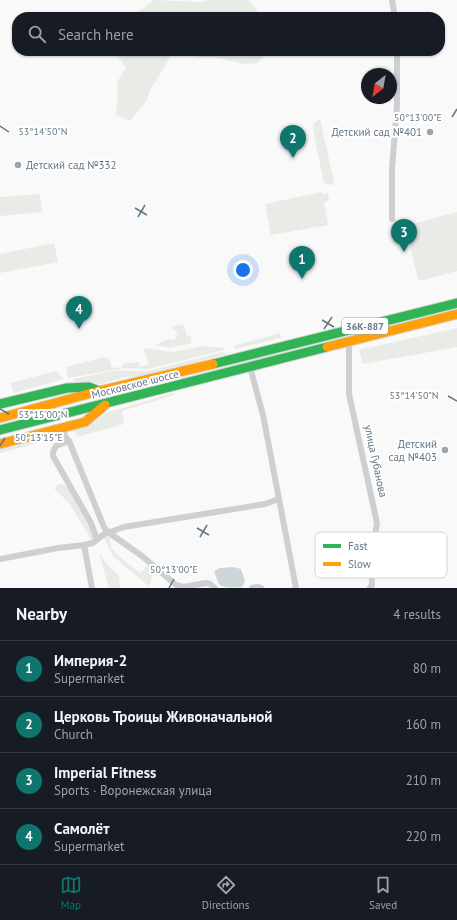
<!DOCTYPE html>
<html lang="en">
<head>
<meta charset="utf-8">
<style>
  :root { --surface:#171b24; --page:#242831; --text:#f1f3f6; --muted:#9ea1a6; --line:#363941; --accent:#0f766e }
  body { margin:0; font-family:"PT Sans",sans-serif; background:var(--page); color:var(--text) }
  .compass { position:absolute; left:361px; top:68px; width:36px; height:36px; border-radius:50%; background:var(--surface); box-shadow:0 1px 3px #0004; rotate:211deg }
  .you { position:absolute; left:243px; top:270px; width:14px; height:14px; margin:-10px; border:3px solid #fff; border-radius:50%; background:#1a73e8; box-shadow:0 0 0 6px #1a73e833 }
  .badge { display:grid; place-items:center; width:26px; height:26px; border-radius:50%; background:var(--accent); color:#fff; font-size:13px; font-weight:700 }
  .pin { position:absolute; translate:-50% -33px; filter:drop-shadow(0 1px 2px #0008) }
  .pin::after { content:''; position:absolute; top:21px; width:14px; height:12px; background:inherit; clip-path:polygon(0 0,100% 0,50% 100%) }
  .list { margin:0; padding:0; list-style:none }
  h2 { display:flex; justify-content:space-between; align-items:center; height:52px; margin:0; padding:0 16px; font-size:17px }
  h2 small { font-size:13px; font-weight:400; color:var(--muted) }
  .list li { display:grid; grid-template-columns:26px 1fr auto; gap:12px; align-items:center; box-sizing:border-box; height:56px; padding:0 16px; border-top:1px solid var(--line) }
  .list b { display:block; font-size:15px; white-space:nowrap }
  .list p { margin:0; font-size:13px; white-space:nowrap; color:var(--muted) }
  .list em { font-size:13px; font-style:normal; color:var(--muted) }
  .icon { flex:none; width:22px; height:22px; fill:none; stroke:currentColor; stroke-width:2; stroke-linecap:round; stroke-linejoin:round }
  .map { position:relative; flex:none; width:457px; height:588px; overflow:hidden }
  .search { position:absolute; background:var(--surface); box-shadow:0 1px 3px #0004; left:12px; right:12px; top:12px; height:44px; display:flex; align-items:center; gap:10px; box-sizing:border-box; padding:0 14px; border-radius:16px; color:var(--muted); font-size:15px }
  .sheet { height:276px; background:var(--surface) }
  nav { display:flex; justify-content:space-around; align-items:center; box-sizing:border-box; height:56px; border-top:1px solid var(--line); background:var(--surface); font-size:11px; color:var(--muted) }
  nav a { display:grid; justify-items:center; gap:2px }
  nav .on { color:var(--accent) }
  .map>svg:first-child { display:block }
  .green { fill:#e8ebe6 }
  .water { fill:#ced6d9 }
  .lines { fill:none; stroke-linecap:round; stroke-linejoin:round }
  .fast-casing { stroke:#d5d6d7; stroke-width:11 }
  .slow-casing { stroke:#d5d6d7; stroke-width:11 }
  .street { stroke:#cecfd0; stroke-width:6 }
  .fast { stroke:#30b455; stroke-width:9 }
  .slow { stroke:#ff9f0a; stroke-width:9 }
  .ticks { fill:none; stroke:#657683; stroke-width:1.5 }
  .poi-dot { fill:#99a4ac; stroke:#fff; stroke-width:1.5 }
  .labels { text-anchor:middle; stroke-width:4; stroke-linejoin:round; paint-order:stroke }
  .shield { fill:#fff; stroke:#939fa8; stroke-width:1 }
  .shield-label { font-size:10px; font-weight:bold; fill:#657683 }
  .poi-label { font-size:11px; fill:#657683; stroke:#fff; text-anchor:end }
  .street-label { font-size:11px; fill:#657683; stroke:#fff }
  .key { fill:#fff; stroke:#d1d6da; stroke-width:1 }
  .key-label { font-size:11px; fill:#657683 }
  .ticks-label { font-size:10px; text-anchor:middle; fill:#657683; stroke:#fff; stroke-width:4; stroke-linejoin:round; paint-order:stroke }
</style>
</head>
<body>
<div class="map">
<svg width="457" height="588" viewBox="0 0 457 588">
  <rect width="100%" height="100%" fill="#f9f9f9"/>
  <g class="green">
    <path d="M153,0L204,2L209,0H249L262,17H133C137,10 147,8 153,0Z"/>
    <path d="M118,51H174L150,90L147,100L130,121L116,115L118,97L117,82L126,68L118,56Z"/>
    <path d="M191,51H269L258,63L244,64L214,57H198Z"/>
    <path d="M320,119L334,182L332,185L325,184L323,179L313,129L314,123Z"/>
    <path d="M322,192L323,194L328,193L329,200L324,202L328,225L271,235L265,204Z"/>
    <path d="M40,194L42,212L0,216V197Z"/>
    <path d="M457,212V271L420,281L418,279L405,226Z"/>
    <path d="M54,243L58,262L0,273V254Z"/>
    <path d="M183,324L187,336H190L192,343L170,348L155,345L168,339L174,340L178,333L171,327Z"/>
    <path d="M457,328V347L363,364L359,350Z"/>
    <path d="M280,333L281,338L235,349L233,346Z"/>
    <path d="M204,346L224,348V350L148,369L123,368L68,378L66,367L105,357L110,361L112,368L122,367V364L138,362L141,367L149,364L143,348L173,352Z"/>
    <path d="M222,352L228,354L145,376L127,377L100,384L89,383L78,384L74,382L73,379L117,370L144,372Z"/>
    <path d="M56,371L64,379L13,393L11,383Z"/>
    <path d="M173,393L174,395L122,411L124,424L77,437L73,429L89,426L106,413Z"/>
    <path d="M64,432L65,436L0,453V449Z"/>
    <path d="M59,484L70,486L94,536L93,543L70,504L54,488Z"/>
    <path d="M106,535L110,538L111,548L127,563L140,573L148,565L153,567L151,580L149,586L113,556L104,538Z"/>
    <path d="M101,555L105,562L119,576L120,588H109L100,556Z"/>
  </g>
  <path class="water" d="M233,567L241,569L245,581L242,587C234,588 226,588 219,585L214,571L220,568Z"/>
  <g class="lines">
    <defs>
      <g id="fast">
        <path d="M213,364L457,303"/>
        <path d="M0,404L67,388L89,387L99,391"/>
        <path d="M0,430L327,347"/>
      </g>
      <g id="slow">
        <path d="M327,347L457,314"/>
        <path d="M0,418L99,391L213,364"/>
        <path d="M0,444L85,422L105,405"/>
      </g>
    </defs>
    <use href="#fast" class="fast-casing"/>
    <use href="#slow" class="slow-casing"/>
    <g class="street">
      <path d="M392,0L395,17"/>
      <path d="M392,219V169L397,106V51"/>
      <path d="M349,341V394L377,523L371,559L372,585L370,588"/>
      <path d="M250,367L263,415L296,588"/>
      <path d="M63,428L65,436L69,441L104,527L108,532L142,556L176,585L183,587L206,583L210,584L215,588"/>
      <path d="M69,441L56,446L53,452V456L91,523L97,539"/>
      <path d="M84,545L92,588"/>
      <path d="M0,559L58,548L84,545L93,543L104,534L124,527L265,504L279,499"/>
      <path d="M252,588L257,587L261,588"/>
    </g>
    <use href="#fast" class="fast"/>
    <use href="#slow" class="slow"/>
  </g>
  <path class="ticks" d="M452,117L457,109M0,126L9,132M135,208L147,215M138,217L145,205M322,320L334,327M324,329L332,317M448,396L457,401M0,409L9,414M0,446L5,438M197,528L209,535M200,537L207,525M169,588L174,579"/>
  <g class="poi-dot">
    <circle cx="430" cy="132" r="4"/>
    <circle cx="18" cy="165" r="4"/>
    <circle cx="445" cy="450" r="4"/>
  </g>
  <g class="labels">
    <rect class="shield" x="342" y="318" width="46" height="16" rx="3"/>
    <g class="shield-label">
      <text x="365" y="330">36К-887</text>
    </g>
    <g class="poi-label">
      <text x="422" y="136">Детский сад №401</text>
      <text x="26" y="169" text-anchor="start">Детский сад №332</text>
      <text x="437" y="448">Детский<tspan x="437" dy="13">сад №403</tspan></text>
    </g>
    <g class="street-label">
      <text transform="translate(135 384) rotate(-14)" y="4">Московское шоссе</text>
      <text transform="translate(376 461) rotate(78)" y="4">улица Губанова</text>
    </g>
  </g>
  <rect x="315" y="532" width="132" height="46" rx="6" class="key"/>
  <rect x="323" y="544" width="18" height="4" fill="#30b455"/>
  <rect x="323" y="562" width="18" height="4" fill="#ff9f0a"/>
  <g class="key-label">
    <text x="348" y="550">Fast</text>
    <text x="348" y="568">Slow</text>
  </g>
  <g class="ticks-label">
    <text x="418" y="121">50°13'00"E</text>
    <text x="43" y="135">53°14'50"N</text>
    <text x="414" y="399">53°14'50"N</text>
    <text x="43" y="418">53°15'00"N</text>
    <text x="39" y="441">50°13'15"E</text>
    <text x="174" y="573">50°13'00"E</text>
  </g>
</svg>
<svg class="compass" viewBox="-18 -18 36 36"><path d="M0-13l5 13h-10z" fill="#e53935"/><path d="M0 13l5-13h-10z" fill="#9ea1a6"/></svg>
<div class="you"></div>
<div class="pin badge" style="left:302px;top:279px">1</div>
<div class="pin badge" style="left:293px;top:158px">2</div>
<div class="pin badge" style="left:404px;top:252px">3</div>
<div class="pin badge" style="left:79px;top:329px">4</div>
<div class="search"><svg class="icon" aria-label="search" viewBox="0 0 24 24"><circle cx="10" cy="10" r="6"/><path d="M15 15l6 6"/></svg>Search here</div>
</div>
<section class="sheet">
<h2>Nearby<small>4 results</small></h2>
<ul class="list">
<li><span class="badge">1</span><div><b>Империя-2</b><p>Supermarket</p></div><em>80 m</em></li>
<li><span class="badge">2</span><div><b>Церковь Троицы Живоначальной</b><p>Church</p></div><em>160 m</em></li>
<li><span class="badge">3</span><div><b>Imperial Fitness</b><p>Sports · Воронежская улица</p></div><em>210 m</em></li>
<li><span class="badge">4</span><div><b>Самолёт</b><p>Supermarket</p></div><em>220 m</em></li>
</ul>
</section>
<nav>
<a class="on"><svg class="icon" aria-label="map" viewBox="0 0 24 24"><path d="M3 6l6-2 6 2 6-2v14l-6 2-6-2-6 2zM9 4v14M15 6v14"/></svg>Map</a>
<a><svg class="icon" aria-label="directions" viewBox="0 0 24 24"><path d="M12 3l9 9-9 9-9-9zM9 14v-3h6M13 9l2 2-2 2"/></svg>Directions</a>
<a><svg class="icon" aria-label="saved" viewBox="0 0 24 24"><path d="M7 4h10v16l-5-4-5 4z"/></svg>Saved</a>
</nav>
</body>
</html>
